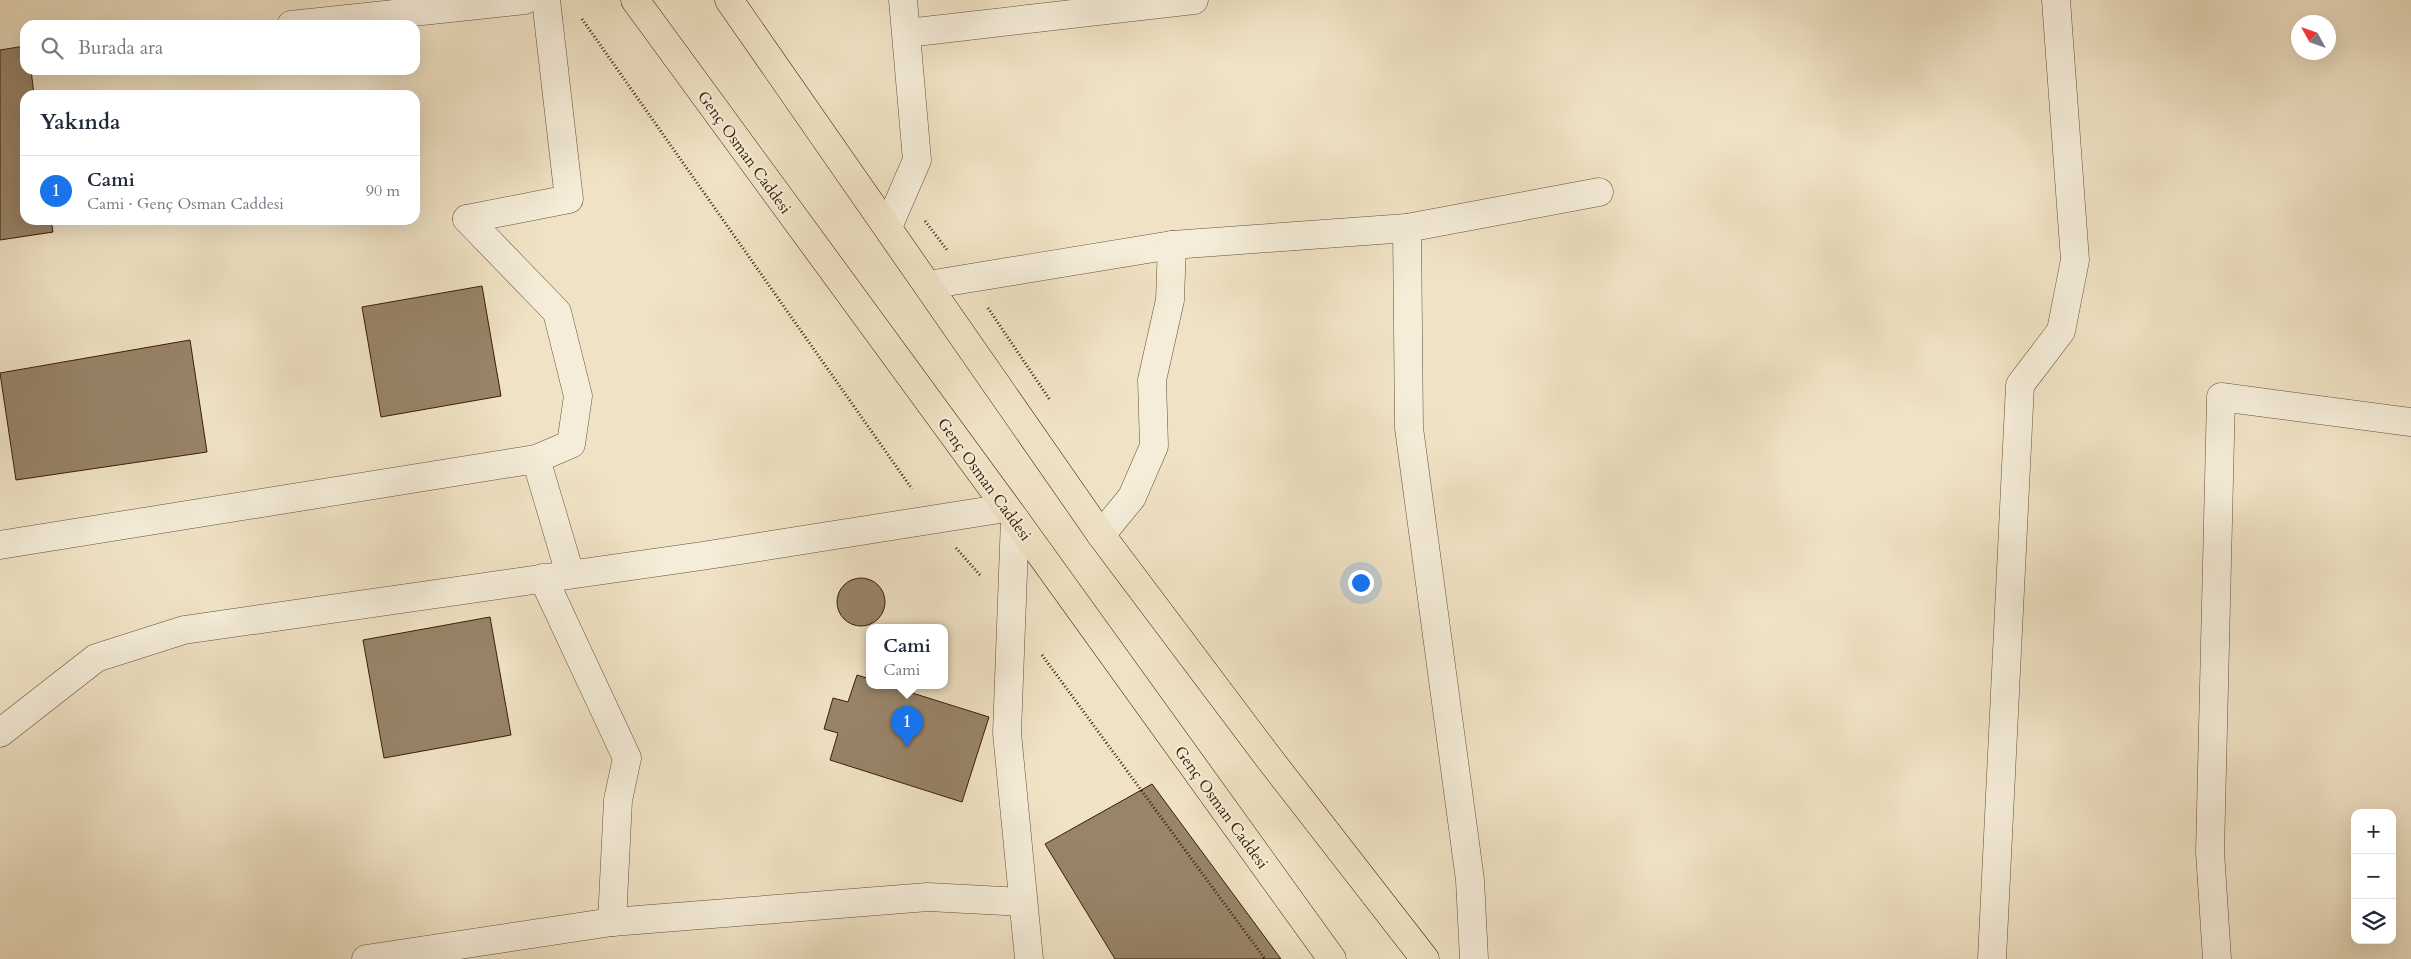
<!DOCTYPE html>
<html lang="tr">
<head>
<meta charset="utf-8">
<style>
  :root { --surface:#fff; --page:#f2f2f3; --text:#1f2937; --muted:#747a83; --line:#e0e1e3; --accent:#1a73e8 }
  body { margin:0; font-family:Cardo,serif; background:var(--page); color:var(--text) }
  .controls { position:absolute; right:15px; bottom:15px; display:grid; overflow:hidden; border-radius:10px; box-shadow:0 5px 20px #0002 }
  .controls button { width:45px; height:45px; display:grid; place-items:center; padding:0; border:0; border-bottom:1px solid var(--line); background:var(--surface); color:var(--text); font:25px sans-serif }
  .compass { position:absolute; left:2291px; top:15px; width:45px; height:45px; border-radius:50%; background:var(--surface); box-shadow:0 5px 20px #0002; rotate:310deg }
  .you { position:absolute; left:1360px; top:582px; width:18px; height:18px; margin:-12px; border:4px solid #fff; border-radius:50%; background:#1a73e8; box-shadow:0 0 0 8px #1a73e833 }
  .badge { display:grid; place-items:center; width:32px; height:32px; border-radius:50%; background:var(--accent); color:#fff; font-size:16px; font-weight:700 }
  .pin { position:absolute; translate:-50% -41px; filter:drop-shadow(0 1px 2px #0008) }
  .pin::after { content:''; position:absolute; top:26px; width:18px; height:15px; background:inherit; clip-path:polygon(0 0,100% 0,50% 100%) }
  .popup { position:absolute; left:866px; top:624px; width:82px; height:65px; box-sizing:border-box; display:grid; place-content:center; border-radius:10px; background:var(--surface); filter:drop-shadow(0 1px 4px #0005); font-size:16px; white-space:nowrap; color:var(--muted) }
  .popup b { font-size:19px; color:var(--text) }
  .popup::after { content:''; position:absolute; left:50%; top:100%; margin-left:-10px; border:10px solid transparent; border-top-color:var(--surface) }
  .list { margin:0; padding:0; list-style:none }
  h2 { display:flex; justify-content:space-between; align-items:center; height:65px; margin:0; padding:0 20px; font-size:21px }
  h2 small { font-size:16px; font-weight:400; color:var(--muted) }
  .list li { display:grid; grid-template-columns:32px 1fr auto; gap:15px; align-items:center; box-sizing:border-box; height:70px; padding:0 20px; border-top:1px solid var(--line) }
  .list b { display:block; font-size:19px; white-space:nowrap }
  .list p { margin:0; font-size:16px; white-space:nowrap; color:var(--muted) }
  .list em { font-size:16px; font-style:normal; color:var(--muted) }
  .icon { flex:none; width:28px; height:28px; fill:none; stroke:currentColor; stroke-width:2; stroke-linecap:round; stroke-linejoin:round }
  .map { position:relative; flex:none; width:2411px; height:959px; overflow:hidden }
  .search { position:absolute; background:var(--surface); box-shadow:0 5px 20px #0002; left:20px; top:20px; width:400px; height:55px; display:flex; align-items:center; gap:12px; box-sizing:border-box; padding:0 18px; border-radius:15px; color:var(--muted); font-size:19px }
  .panel { position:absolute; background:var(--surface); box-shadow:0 5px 20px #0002; left:20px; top:90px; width:400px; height:135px; border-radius:15px }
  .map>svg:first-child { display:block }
  .building { fill:#988469; stroke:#391d05 }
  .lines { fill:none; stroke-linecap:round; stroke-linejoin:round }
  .minor-casing { stroke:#674e35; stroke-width:29 }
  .major-casing { stroke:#391d05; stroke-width:29 }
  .path { stroke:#391d05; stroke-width:3; stroke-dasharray:1 2.5; stroke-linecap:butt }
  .minor { stroke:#f5edd9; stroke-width:28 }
  .major { stroke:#f0e3c5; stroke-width:28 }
  .labels { text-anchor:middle; stroke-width:4.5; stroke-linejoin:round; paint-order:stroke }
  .street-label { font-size:16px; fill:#391d05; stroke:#f5edd9 }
</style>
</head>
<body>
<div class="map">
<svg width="2411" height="959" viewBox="0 0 2411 959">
  <rect width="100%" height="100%" fill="#f0e3c5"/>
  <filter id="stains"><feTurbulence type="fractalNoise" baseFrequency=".004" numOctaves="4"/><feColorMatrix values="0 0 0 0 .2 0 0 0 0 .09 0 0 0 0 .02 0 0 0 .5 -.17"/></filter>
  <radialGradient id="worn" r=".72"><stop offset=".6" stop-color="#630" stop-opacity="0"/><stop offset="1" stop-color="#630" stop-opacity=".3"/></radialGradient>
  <g class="building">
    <path d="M25,46V70H31L34,95H25V220H51L53,232L0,240V50Z"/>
    <path d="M482,286L501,396L381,417L362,307Z"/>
    <path d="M190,340L207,452L16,480L0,373Z"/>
    <circle cx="861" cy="602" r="24"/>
    <path d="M490,617L511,735L384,758L363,640Z"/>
    <path d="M857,675L870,679V686H890L989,717L962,802L830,760L838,733L824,729L833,698L848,702Z"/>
    <path d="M1152,784L1281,959H1115L1045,844Z"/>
  </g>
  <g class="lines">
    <defs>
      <g id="minor">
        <path d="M291,25L525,0"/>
        <path d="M907,33L1194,0"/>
        <path d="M467,219L569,199L546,0"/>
        <path d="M467,219L557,312L578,396L571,444L536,459"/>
        <path d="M888,227L917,160L903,0"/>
        <path d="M1407,228L1409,428L1470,880L1474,959"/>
        <path d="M928,285L1172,245L1407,228L1599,192"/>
        <path d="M1015,519L1007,733L1029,959"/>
        <path d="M1101,535L1132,497L1154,446L1152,380L1170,300L1172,245"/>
        <path d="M0,545L536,459L570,574"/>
        <path d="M543,578L627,758L618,800L612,922"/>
        <path d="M0,733L96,658L184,630L702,556L1006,508"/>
        <path d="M366,959L612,922L928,897L1022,902"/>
        <path d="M1992,959L2020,385L2061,331L2075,260L2056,0"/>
        <path d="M2217,959L2210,852L2221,397L2411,422"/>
      </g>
      <g id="major">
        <path d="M635,0L1015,519L1332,959"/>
        <path d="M729,0L1101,535L1268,757L1425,959"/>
      </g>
    </defs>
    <use href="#minor" class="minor-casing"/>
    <use href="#major" class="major-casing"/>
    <g class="path">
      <path d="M582,19L912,489"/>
      <path d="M925,221L947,250"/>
      <path d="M988,308L1050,400"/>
      <path d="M956,548L980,575"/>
      <path d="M1042,655L1265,959"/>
    </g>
    <use href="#minor" class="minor"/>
    <use href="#major" class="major"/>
  </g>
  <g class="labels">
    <g class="street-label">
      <text transform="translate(745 152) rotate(54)" y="6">Genç Osman Caddesi</text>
      <text transform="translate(985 479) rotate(54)" y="6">Genç Osman Caddesi</text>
      <text transform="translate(1222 807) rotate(54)" y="6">Genç Osman Caddesi</text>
    </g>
  </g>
  <rect width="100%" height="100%" filter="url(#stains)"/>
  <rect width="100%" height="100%" fill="url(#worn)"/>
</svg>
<div class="controls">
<button>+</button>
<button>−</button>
<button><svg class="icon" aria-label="layers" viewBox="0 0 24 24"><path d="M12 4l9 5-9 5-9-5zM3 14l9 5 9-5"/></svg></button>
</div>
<svg class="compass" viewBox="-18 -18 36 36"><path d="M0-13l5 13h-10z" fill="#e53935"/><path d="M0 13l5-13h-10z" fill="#747a83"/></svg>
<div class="you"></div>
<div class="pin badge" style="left:907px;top:747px">1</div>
<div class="popup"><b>Cami</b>Cami</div>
<div class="search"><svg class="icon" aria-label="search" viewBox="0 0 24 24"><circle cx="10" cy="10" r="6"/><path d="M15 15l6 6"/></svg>Burada ara</div>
<section class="panel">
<h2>Yakında<small></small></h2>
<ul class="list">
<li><span class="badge">1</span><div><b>Cami</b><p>Cami · Genç Osman Caddesi</p></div><em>90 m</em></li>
</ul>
</section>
</div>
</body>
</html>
